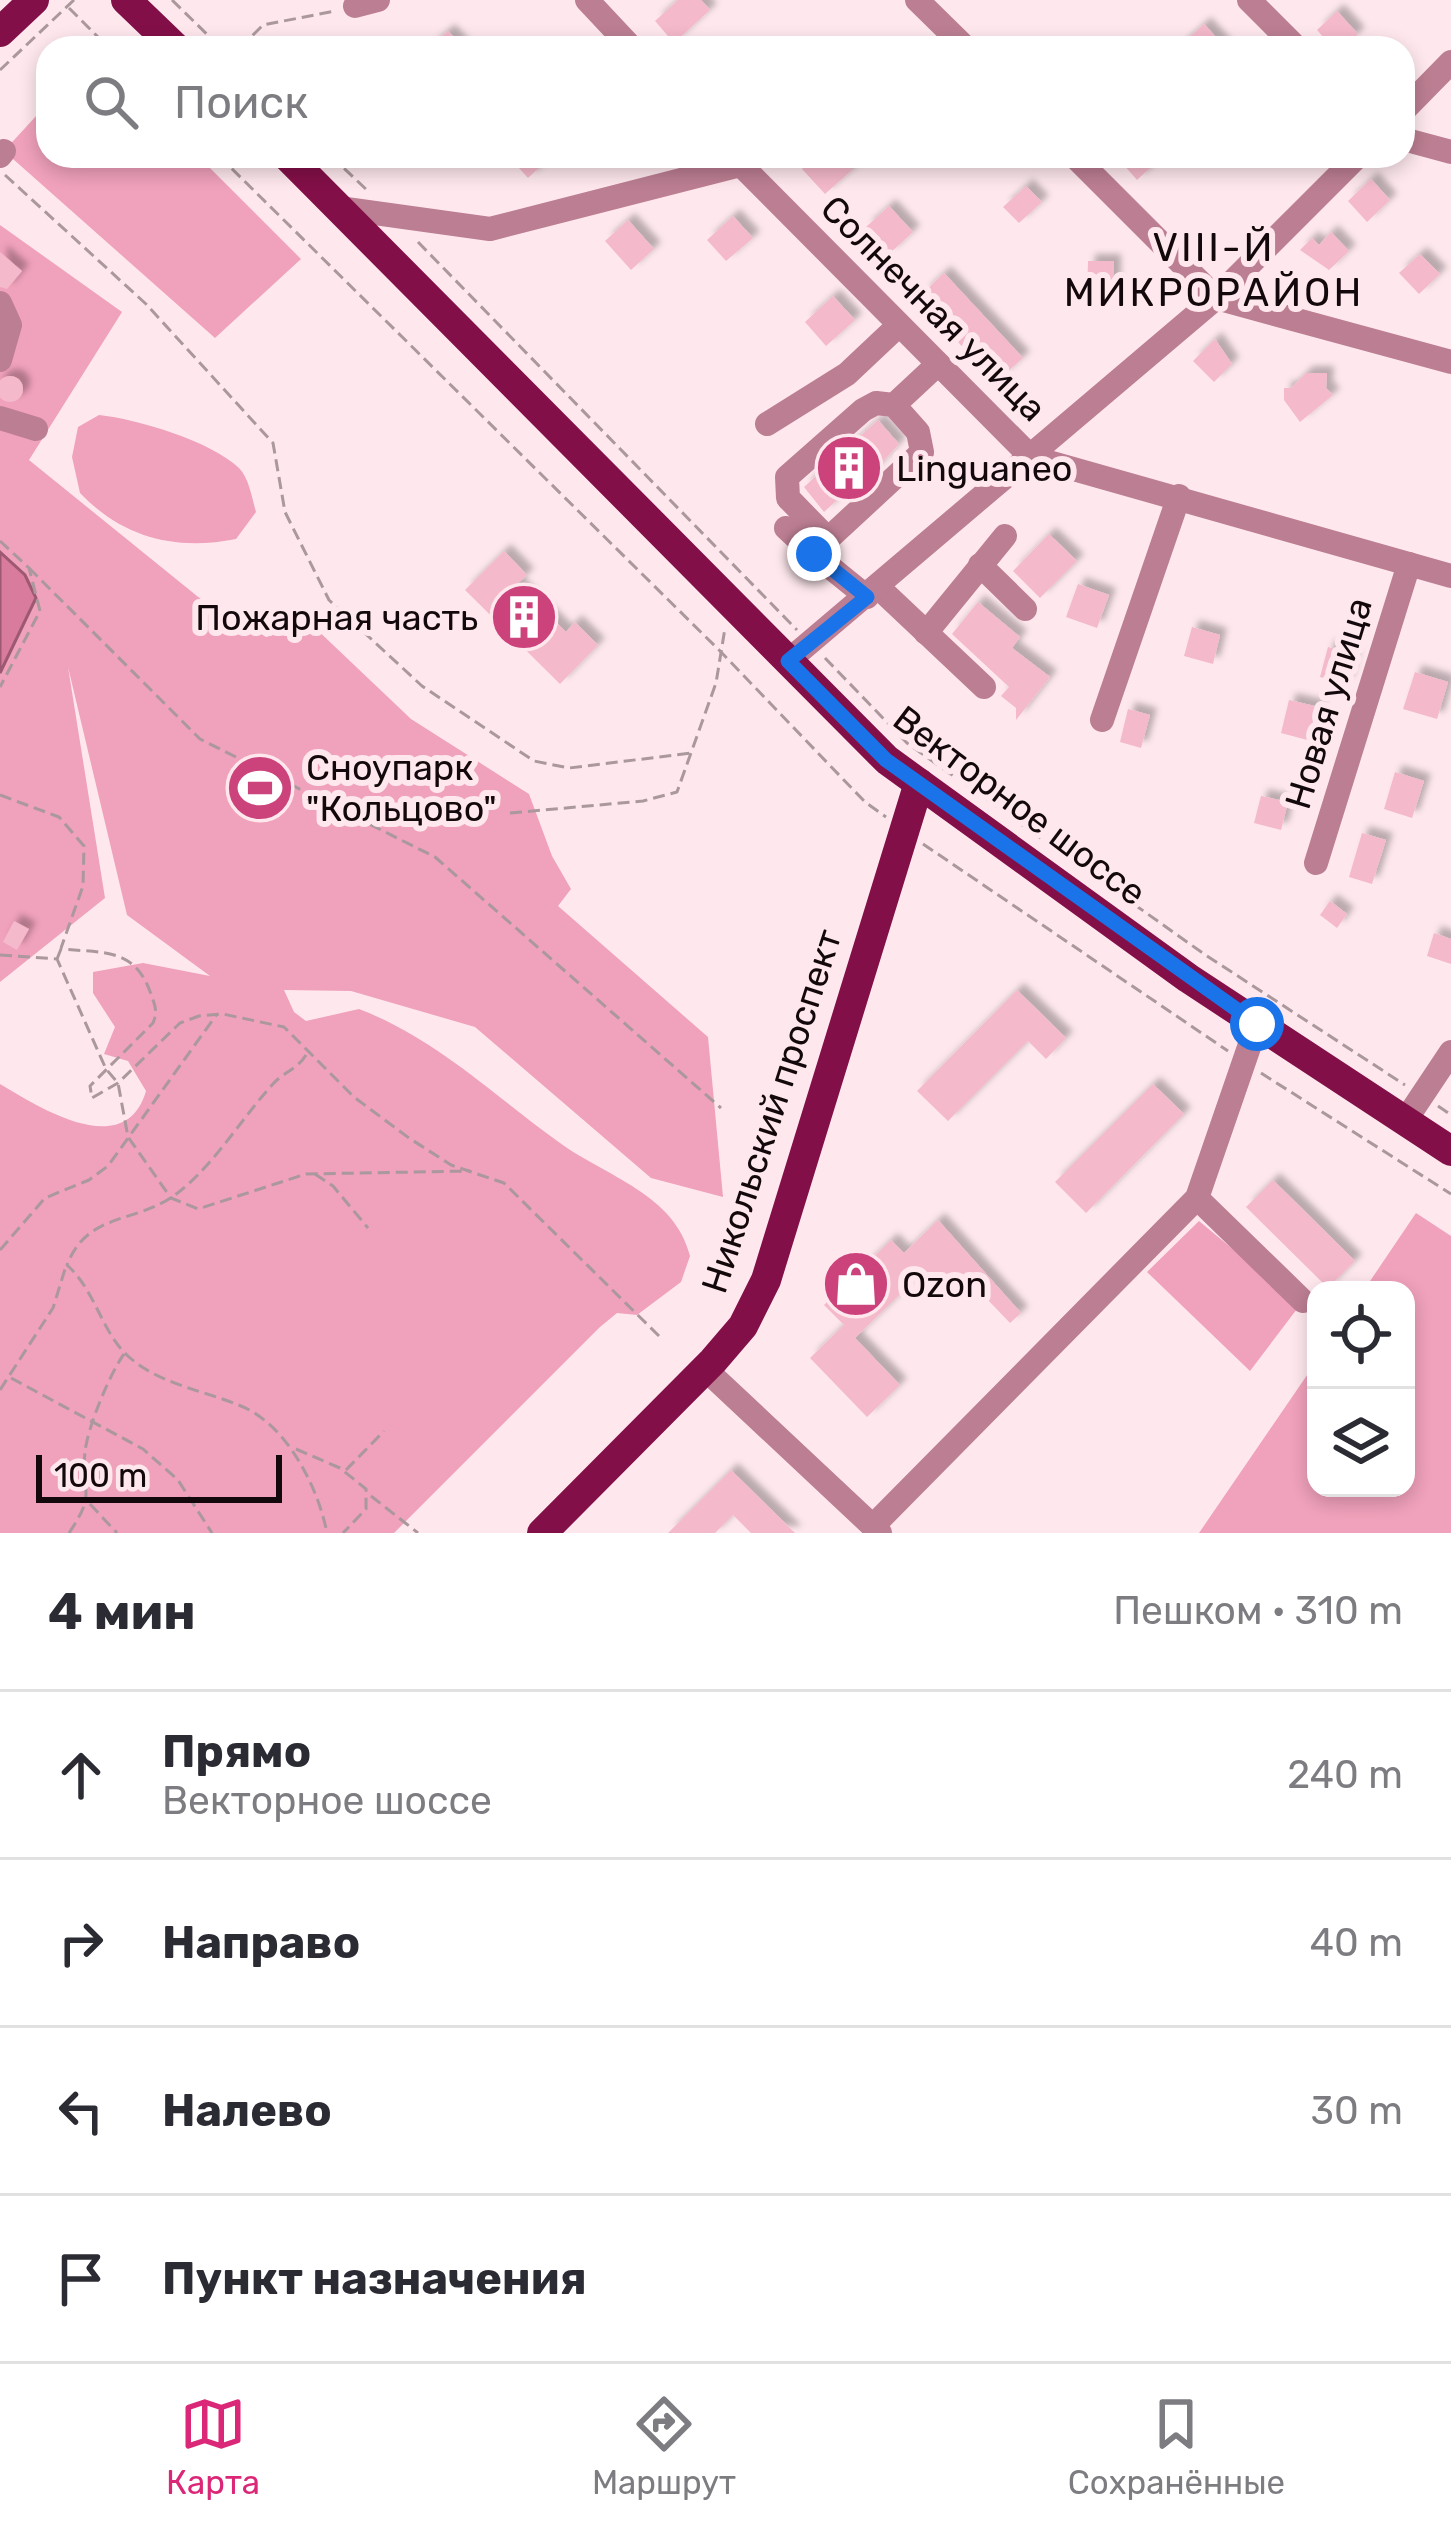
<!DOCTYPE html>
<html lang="ru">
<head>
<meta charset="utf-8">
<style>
  :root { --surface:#fff; --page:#f2f2f3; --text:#2b2b33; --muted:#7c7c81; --line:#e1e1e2; --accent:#db2777 }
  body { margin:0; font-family:Rubik,sans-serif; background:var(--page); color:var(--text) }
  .controls { position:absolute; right:36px; bottom:36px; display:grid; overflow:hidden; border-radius:24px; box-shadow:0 6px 18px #0003 }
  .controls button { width:108px; height:108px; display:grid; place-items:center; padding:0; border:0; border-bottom:3px solid var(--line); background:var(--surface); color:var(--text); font:60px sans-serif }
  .scale { position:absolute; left:36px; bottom:30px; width:246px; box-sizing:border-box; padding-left:12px; border:6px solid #13090c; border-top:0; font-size:33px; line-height:42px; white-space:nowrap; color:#13090c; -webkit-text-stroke:9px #fee8ee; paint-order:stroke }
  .stop { position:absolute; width:36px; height:36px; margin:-27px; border:9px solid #1a73e8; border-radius:50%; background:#fff }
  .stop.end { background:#1a73e8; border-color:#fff; box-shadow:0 3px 12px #0008 }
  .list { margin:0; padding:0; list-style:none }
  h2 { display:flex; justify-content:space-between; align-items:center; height:156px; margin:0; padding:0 48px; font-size:51px }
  h2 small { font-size:39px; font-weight:400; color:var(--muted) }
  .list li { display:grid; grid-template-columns:78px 1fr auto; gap:36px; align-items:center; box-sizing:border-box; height:168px; padding:0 48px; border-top:3px solid var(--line) }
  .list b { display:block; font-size:45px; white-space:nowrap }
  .list p { margin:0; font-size:39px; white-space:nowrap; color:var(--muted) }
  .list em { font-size:39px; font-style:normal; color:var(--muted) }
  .icon { flex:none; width:66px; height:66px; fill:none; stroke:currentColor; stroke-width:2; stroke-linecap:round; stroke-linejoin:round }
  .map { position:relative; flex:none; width:1451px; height:1533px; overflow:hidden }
  .search { position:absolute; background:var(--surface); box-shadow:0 6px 18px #0003; left:36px; right:36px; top:36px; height:132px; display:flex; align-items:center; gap:30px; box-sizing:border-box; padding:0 42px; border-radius:36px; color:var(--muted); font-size:45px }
  .sheet { height:828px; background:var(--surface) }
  nav { display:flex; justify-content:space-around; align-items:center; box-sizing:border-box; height:168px; border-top:3px solid var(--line); background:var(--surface); font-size:33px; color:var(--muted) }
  nav a { display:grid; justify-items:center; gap:6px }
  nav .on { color:var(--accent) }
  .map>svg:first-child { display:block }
  .green { fill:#f0a1bb }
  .water { fill:#d87b9c; stroke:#9d5971; stroke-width:3 }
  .building { fill:#f4b9cb; filter:url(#shadow) }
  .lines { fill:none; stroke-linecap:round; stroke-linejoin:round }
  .path { stroke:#aa989d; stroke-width:3; stroke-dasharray:12 6; stroke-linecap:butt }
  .minor { stroke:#bc7e92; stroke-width:24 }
  .major { stroke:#830f48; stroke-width:30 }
  .route { stroke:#1a73e8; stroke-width:15 }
  .labels { text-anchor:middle; stroke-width:12; stroke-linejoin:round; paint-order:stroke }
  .street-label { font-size:36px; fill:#13090c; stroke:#fee8ee }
  .poi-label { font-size:36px; fill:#13090c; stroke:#fee8ee; text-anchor:start }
  .neighbourhood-label { font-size:39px; letter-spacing:3px; fill:#13090c; stroke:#fee8ee }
</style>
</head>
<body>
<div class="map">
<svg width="1451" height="1533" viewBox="0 0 1451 1533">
  <defs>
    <filter id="shadow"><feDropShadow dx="7" dy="-7" stdDeviation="3" flood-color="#0004"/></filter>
  </defs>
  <rect width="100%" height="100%" fill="#fee8ee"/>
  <g class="green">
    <path d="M48,103V156H198L301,259L215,338L4,151Z"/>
    <path d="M0,225L122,312L29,460L239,630L249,626L266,637L311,624L411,719L529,794L552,856L571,889L558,906L708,1037L723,1197L651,1178L475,1027L351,991L284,990L294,1012L306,1021L359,1009C437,1039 493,1095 560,1143C605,1176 675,1194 690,1256L681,1282L637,1315L617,1313L600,1327L394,1533H0V1084C37,1106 125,1163 146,1091L128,1061L104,1054L115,1027L93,993V972L143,963L210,976L127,915L68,667L105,898L0,982Z"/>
    <path d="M99,415C137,419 211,441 239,468C249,478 252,498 256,512L236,539C176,551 123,538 80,493L72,457L78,427Z"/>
    <path d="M1416,1213L1451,1236V1533H1199L1316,1362V1488H1406V1290H1364Z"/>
    <path d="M1199,1221L1300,1305L1250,1371L1147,1272Z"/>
  </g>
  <path class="water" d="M0,552L25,575L36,598L0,673Z"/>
  <g class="building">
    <path d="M678,0H701L710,10L674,43L655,21Z"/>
    <path d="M1337,11L1358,34L1342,48H1333L1317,30Z"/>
    <path d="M1204,24L1226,48H1178Z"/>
    <path d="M448,31L464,48H429Z"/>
    <path d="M508,156H552L528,178Z"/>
    <path d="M816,156H839L852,170L825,194L802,169Z"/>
    <path d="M1116,156H1163L1137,180Z"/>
    <path d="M1371,179L1390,200L1367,222L1348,201Z"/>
    <path d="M1026,186L1042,202L1019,223L1003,207Z"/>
    <path d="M889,206L913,232L889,254L865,228Z"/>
    <path d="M733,216L753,238L726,261L707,240Z"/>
    <path d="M628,220L654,249L631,270L605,241Z"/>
    <path d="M1331,232L1349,251L1329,270L1300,250L1312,238L1319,245Z"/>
    <path d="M0,252L22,271L7,289L0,287Z"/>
    <path d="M1420,254L1440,274L1419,294L1399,273Z"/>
    <path d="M1088,261H1114V295L1087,294Z"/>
    <path d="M944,273L1023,358L1000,378L973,347L967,352L950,333L957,326L923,293Z"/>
    <path d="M833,296L855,320L826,346L805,322Z"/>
    <path d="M1215,339L1232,364L1214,382L1193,361Z"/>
    <path d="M1306,373H1327L1326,388L1333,395L1300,422L1284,400V388H1291Z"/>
    <circle cx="10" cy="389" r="13"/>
    <path d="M878,420L899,444L856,490L852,486L824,512L804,487Z"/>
    <path d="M1049,534L1077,561L1040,598L1013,571Z"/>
    <path d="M504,551L527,575L517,584L566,632L575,622L598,645L560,684L465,590Z"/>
    <path d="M1078,584L1109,595L1097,628L1066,617Z"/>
    <path d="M978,602L1020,637L1012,648L1050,677L1016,720V708L1001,696L1009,687L952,634Z"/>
    <path d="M1192,627L1220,635L1213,664L1184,656Z"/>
    <path d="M1328,647L1354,654L1346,684L1320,677Z"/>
    <path d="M1415,672L1448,682L1437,719L1403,709Z"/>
    <path d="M1289,700L1319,707L1311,741L1281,733Z"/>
    <path d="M1128,709L1150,715L1141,748L1120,742Z"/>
    <path d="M1395,772L1424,781L1412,818L1384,809Z"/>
    <path d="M1261,796L1288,802L1281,830L1254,823Z"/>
    <path d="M1362,833L1386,840L1372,884L1349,877Z"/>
    <path d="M1330,901L1347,914L1337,928L1320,915Z"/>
    <path d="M14,921L29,929L17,950L3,942Z"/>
    <path d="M1434,933L1451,939V964L1427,956Z"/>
    <path d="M1017,990L1066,1038L1046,1059L1028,1041L948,1121L917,1091Z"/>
    <path d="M1153,1084L1184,1114L1086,1213L1055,1182Z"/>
    <path d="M1273,1180L1355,1261L1328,1288L1246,1207Z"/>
    <path d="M938,1220L1021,1313L1010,1323L966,1277L952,1291L943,1281L936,1286L923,1272L855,1338L900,1385L867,1417L810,1358L844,1325L824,1305L891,1240L904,1253Z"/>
    <path d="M731,1470L795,1533H751L733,1515L715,1533H668Z"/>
  </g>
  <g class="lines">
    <g class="path">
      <path d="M172,0L221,48"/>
      <path d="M69,8L109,48"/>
      <path d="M240,48L263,25L335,11"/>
      <path d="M0,70L74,0"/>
      <path d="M219,156L720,651L865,802L886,817"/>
      <path d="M331,156L369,192"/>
      <path d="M5,175L146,304L273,443L285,512L329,600L422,686L534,761L569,768L692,753"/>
      <path d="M418,242L797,630"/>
      <path d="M0,541L29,568L40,611L0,687"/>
      <path d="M29,568L200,739L435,857L721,1108"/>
      <path d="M825,658L907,743L1204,954L1405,1085"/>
      <path d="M0,795L59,817L84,846L83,886L61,948"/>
      <path d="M510,813L643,801L677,792L716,683L725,628"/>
      <path d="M923,844L1228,1051"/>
      <path d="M0,955L57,959L106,1069L118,1083L128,1137L171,1198L198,1209L306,1174L470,1171"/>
      <path d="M57,959L61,949C105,953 135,948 151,994C155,1006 158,1011 153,1023L90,1086L92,1098L118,1083L180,1023L199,1016L223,1014L284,1027L354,1097L409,1138L451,1165L504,1183L659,1336"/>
      <path d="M306,1055C297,1070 283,1072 272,1085C241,1119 211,1170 172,1197C134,1223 87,1213 67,1265C96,1291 101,1332 129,1357C161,1385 203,1390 241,1406C287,1425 318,1487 327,1533"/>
      <path d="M1261,1073L1451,1194"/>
      <path d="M1438,1106L1451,1115"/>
      <path d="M315,1174L333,1186L368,1228"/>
      <path d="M0,1250L45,1198L89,1180L108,1166L217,1014"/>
      <path d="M11,1378L143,1449L178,1480L212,1533"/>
      <path d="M0,1390L53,1308L66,1266"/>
      <path d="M296,1449L340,1468L366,1489V1509L343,1533"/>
      <path d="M346,1470L384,1431"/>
      <path d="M371,1496L418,1533"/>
      <path d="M90,1504L117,1533"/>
      <path d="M69,1533C98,1490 80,1495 85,1452C87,1429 110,1373 124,1354"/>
    </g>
    <g class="minor">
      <path d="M587,0L632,48"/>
      <path d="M917,0L966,48"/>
      <path d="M1249,0L1297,48"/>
      <path d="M355,6L378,0"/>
      <path d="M1403,111L1451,62"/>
      <path d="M1403,139L1451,152"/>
      <path d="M0,156L4,151"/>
      <path d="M732,156L1031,457L1451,576"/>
      <path d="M1074,156L1216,298L1451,362"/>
      <path d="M339,208L490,229L740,165"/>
      <path d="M0,303L10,325L0,360"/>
      <path d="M894,405L918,432L922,452L828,539L788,498L787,477L863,410L876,403L894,405L938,364"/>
      <path d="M0,418L36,429"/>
      <path d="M767,424L847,374L899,325"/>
      <path d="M786,528L814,554"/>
      <path d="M828,539L814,554L867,597"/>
      <path d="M980,565L1025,609"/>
      <path d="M878,587L984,687"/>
      <path d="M926,633L1005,536"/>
      <path d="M788,661L1216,298L1358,156"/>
      <path d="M1102,720L1179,496"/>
      <path d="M1316,863L1409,564"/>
      <path d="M1405,1121L1451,1052"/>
      <path d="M1197,1198L1303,1301"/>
      <path d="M705,1369L880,1533"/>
      <path d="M873,1526L1197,1198L1257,1024"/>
    </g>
    <g class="major">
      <path d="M126,0L176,48"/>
      <path d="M0,32L34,0"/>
      <path d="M287,156L887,760L1188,978L1451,1151"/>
      <path d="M542,1533L713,1361L743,1326L766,1280L919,783"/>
    </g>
  </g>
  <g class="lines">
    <path class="route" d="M814,554L867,597L788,661L886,760L1257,1024"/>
  </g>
  <defs>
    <symbol id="building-disc" viewBox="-11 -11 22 22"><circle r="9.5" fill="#cc437c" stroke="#fee8ee"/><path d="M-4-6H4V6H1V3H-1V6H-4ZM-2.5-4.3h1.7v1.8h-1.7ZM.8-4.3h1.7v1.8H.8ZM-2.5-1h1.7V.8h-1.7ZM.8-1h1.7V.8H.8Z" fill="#fff"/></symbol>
    <symbol id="stadium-disc" viewBox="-11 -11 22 22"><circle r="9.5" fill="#cc437c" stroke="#fee8ee"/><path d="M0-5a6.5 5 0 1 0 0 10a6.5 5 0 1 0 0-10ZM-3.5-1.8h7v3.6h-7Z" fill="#fff"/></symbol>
    <symbol id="shop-disc" viewBox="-11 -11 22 22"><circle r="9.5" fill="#cc437c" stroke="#fee8ee"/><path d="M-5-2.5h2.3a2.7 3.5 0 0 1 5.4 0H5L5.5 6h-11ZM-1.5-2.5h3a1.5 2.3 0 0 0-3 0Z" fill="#fff"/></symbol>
  </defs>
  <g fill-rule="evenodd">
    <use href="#building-disc" x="811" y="430" width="76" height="76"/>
    <use href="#building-disc" x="486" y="579" width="76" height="76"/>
    <use href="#stadium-disc" x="222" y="750" width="76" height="76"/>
    <use href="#shop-disc" x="818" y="1246" width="76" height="76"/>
  </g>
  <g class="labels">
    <g class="street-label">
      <text transform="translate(934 308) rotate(45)" y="13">Солнечная улица</text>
      <text transform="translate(1328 703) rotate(-73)" y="13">Новая улица</text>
      <text transform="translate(1020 805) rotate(37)" y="13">Векторное шоссе</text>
      <text transform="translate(771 1111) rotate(-72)" y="13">Никольский проспект</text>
    </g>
    <g class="poi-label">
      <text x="896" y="481">Linguaneo</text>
      <text x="478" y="630" text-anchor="end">Пожарная часть</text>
      <text x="306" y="780">Сноупарк<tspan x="306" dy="41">"Кольцово"</tspan></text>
      <text x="902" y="1297">Ozon</text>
    </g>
    <g class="neighbourhood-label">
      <text x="1214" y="261">VIII-Й<tspan x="1214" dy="45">МИКРОРАЙОН</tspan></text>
    </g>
  </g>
</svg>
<div class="controls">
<button><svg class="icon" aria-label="locate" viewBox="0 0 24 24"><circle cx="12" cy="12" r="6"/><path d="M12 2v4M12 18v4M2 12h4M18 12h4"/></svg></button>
<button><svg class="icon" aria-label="layers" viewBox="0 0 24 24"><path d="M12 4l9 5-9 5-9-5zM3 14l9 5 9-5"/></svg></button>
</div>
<div class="scale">100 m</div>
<div class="stop" style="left:1257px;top:1024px"></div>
<div class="stop end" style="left:814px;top:554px"></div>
<div class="search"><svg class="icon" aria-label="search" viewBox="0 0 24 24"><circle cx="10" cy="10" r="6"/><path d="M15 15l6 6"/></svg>Поиск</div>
</div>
<section class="sheet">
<h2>4 мин<small>Пешком · 310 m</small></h2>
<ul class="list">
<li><svg class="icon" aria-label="ahead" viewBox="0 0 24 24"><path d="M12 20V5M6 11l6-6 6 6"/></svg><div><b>Прямо</b><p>Векторное шоссе</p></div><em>240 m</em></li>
<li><svg class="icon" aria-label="right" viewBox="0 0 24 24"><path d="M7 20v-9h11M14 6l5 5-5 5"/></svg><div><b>Направо</b></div><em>40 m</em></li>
<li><svg class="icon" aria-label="left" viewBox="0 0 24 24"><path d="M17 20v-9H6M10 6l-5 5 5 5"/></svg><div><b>Налево</b></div><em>30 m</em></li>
<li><svg class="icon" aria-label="arrive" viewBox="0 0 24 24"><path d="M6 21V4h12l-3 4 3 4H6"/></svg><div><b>Пункт назначения</b></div></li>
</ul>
</section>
<nav>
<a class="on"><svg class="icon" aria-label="map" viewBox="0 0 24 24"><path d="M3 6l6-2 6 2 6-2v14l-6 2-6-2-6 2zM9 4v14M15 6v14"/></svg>Карта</a>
<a><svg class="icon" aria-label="directions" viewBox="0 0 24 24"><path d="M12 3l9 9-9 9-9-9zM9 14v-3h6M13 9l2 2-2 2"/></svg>Маршрут</a>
<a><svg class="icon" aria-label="saved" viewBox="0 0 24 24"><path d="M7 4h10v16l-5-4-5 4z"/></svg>Сохранённые</a>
</nav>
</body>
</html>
